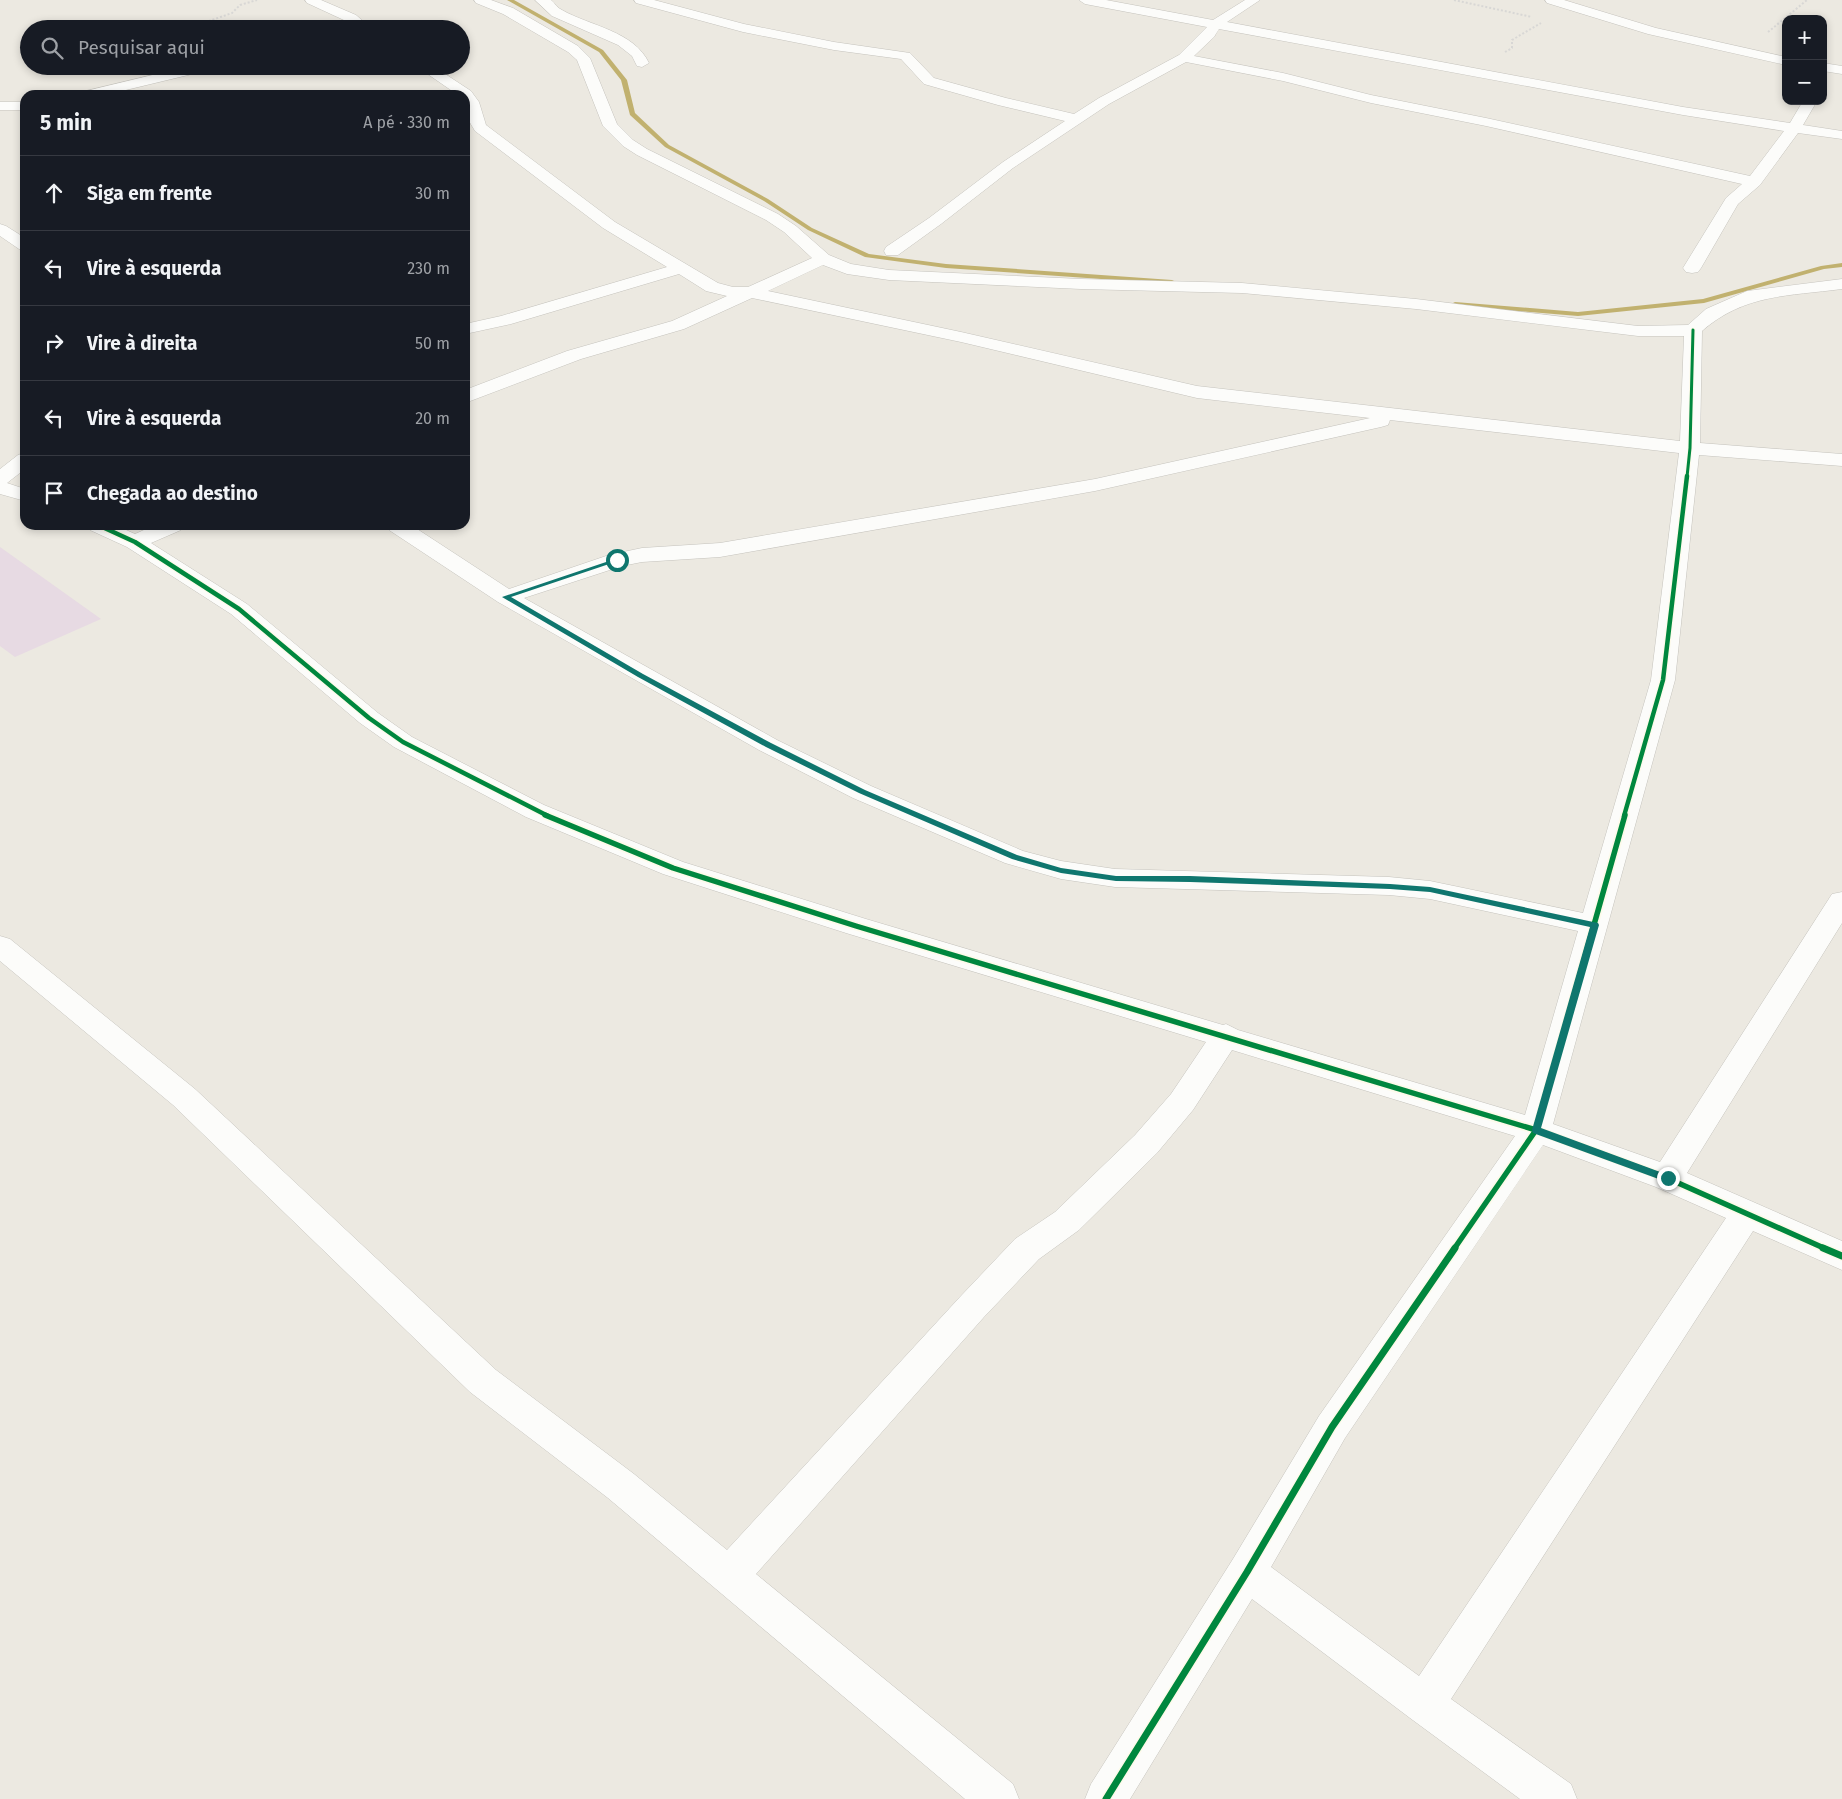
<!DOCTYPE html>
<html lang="pt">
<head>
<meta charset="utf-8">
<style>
  :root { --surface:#171b24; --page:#242831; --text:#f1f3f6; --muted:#9ea1a6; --line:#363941 }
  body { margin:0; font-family:"Fira Sans",sans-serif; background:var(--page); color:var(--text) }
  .controls { position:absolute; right:15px; top:15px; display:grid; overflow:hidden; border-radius:10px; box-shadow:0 2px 8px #0003 }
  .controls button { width:45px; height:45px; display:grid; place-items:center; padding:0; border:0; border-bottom:1px solid var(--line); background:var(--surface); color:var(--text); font:25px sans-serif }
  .stop { position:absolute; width:15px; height:15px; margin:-11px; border:4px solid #0f766e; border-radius:50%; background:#fff }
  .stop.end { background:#0f766e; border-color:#fff; box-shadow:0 1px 5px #0008 }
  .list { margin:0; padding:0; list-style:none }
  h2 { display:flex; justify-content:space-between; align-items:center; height:65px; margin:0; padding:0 20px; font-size:21px }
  h2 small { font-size:16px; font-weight:400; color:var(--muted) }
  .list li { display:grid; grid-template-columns:32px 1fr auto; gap:15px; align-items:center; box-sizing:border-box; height:75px; padding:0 20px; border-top:1px solid var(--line) }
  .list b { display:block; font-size:19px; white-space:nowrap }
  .list em { font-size:16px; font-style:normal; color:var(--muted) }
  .icon { flex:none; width:28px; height:28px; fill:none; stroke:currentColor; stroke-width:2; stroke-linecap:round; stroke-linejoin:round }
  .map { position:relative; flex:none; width:1842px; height:1799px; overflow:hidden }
  .search { position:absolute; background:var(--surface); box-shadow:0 2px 8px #0003; left:20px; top:20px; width:450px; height:55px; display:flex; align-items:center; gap:12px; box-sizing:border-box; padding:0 18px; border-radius:28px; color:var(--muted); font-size:19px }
  .panel { position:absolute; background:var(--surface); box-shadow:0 2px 8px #0003; left:20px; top:90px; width:450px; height:440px; border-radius:15px }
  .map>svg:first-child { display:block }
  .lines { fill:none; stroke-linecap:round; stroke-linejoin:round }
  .stream { fill:#c1b16f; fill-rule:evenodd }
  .building { fill:#e7dae3 }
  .street-casing { stroke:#c5c3bd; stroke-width:1 }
  .path { stroke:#d8d7d5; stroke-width:2; stroke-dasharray:2 2; stroke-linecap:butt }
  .street { fill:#fcfcfa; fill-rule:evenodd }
  .cycleway-far3-casing { stroke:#fdfaea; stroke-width:5 }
  .cycleway-far2-casing { stroke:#fdfaea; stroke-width:7 }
  .cycleway-far1-casing { stroke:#fdfaea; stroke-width:9 }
  .cycleway-casing { stroke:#fdfaea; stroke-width:10 }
  .cycleway-far3 { stroke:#00873e; stroke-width:3 }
  .cycleway-far2 { stroke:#00873e; stroke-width:4.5 }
  .cycleway-far1 { stroke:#00873e; stroke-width:5.5 }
  .cycleway { stroke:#00873e; stroke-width:7 }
  .route { fill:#0f766e }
</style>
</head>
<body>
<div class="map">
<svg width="1842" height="1799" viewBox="0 0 1842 1799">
  <rect width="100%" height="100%" fill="#ece9e1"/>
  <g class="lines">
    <g class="stream">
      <path d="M507,0H514L603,50L627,80L635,113L669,145L768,199L812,228L869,254L946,264L1172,280L1176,282L1172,284L946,268L865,257L808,230L764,201L665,147L630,115L621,80L599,52Z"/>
      <path d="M1842,263V267L1824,269L1704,303L1578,316L1455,306L1451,304L1455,302L1578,312L1703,299L1821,266Z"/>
    </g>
  </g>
  <path class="building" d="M0,547L101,619L15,657L0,646Z"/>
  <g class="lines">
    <defs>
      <g id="street">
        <path d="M305,0H321L356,15L372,29H357L346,21L307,3Z"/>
        <path d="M474,0H491L513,8L578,46L590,58L617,124L633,140L647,149L778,214L796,226L829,255L851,264L889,270L1081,279L1242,283L1416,299L1638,326L1688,325L1706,309L1747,291L1842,279V289C1789,296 1744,294 1702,331L1700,443L1842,454V466L1699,455L1675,680L1553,1124L1660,1162L1832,894L1842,892V923L1687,1173L1842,1241V1270L1753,1231L1451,1699L1571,1784L1577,1799H1520L1410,1718L1252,1599L1130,1799H1085L1091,1784L1233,1559L1319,1416L1515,1136L1232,1050L1193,1110L1157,1153L1079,1230L1039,1259L984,1317L756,1574L1013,1784L1019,1799H965L608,1498L470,1392L173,1105L0,961V936L10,939L195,1089L496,1370L634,1474L727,1550L960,1297L1015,1239L1055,1212L1135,1135L1171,1094L1206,1042L846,933L663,874L526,817L394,747L360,723L231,614L127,547L90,530L87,525H115L135,534L155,525H184L181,530L151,543L247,604L378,713L412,737L544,805L683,862L866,919L1223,1025L1226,1024L1238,1030L1525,1115L1578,931L1430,899L1389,895L1115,887L1061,879L1005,863L853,798L759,750L498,602L389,530L386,525H411L509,589L609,555L642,548L720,543L1095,479L1370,418L1197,398L961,342L752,298L684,329L581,359L465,403V390L567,351L672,321L727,296L706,291L679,274L511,324L465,334V324L501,316L667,267L603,228L475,131L469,121L465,95H458L416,66H433L471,91L479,102L486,125L615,222L718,283L733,287H748L812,258L784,232L766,220L637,155L623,146L603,126L577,60L568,52L503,14L476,3ZM823,265L847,274L889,280L1081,289L1242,293L1416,309L1638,336H1684L1680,441L1197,386L961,332L768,291ZM1390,420L1679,453L1651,680L1583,913L1430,881L1389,877L1115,869L1061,861L1023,851L871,786L777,740L524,598L622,566L642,562L720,557L1095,491L1381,427L1388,425ZM1543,1145L1656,1187L1726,1218L1419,1676L1271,1567L1345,1438Z"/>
        <path d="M535,0H551C555,3 557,8 562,10C590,26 634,31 649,63L642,67L637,66L632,56L618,45L552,16Z"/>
        <path d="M634,0H654L744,24L834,42L910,53L934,78L1006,98L1074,114L1099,98L1179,55L1207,27L1085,4L1079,0H1106L1213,20L1245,0H1260L1227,22L1683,107L1790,123L1803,101H1817L1803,125L1842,131V139L1798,133L1760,185L1738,204L1701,268L1698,272L1692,273L1686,272L1683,268L1726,198L1742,184L1486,126L1371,103L1283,81L1186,62L1109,104L1013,168L941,224L898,255H886L884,251L886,247L929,218L1003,162L1065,121L998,105L924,84L901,59L834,50L743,32L636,3ZM1219,29L1683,115L1784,131L1750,176L1486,118L1371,95L1283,73L1194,56L1214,37Z"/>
        <path d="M1545,0H1564L1656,28L1786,57V65L1648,34L1547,3Z"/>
        <path d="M1823,63L1842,66V74L1823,71Z"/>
        <path d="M190,66H215L213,69L105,95H80L82,92Z"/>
        <rect x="0" y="102" width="25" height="8"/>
        <path d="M0,224L6,226L25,238V250L19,249L0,236Z"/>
        <path d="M25,453V469L7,483L25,489V501L0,494V469L18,455Z"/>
      </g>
    </defs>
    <use href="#street" class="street-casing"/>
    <g class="path">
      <path d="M1454,0L1532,17"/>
      <path d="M186,29L232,13L240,5L257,0"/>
      <path d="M1768,32L1807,0"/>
      <path d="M1505,52L1512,48V40L1541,23"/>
    </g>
    <use href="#street" class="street"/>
    <defs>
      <path id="cycleway-far3" d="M1687,477L1690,448L1693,330"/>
      <g id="cycleway-far2">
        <path d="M98,525L135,542L239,609L369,718L403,742L548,816"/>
        <path d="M1624,816L1663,680L1687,476"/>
      </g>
      <g id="cycleway-far1">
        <path d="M545,815L673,868L856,926L1536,1130L1667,1178L1826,1249"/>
        <path d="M1454,1249L1536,1130L1625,815"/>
      </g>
      <g id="cycleway">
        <path d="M1823,1248L1842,1256"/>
        <path d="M1106,1799L1247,1572L1332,1427L1455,1248"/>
      </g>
    </defs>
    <use href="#cycleway-far3" class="cycleway-far3-casing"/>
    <use href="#cycleway-far2" class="cycleway-far2-casing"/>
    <use href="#cycleway-far1" class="cycleway-far1-casing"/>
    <use href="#cycleway" class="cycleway-casing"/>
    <use href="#cycleway-far3" class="cycleway-far3"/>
    <use href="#cycleway-far2" class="cycleway-far2"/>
    <use href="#cycleway-far1" class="cycleway-far1"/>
    <use href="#cycleway" class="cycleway"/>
  </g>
  <path class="route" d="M615,559L621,560L511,597L643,674L771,743L865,790L1017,855L1061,868L1116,876H1190L1390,884L1430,887L1598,923L1599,925L1541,1128L1671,1176V1181H1664L1533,1133L1532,1130L1590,927L1430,892L1390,889L1190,882L1116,881L1061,873L1012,859L859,793L766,747L638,677L502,597Z"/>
</svg>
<div class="controls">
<button>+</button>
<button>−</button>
</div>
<div class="stop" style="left:617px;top:560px"></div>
<div class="stop end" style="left:1668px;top:1178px"></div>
<div class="search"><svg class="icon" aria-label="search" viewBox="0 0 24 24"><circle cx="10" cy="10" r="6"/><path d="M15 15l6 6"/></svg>Pesquisar aqui</div>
<section class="panel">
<h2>5 min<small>A pé · 330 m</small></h2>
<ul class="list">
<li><svg class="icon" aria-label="ahead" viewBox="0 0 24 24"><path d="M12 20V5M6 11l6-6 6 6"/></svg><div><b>Siga em frente</b></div><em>30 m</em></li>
<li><svg class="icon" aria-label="left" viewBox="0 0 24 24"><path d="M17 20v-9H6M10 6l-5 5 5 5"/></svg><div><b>Vire à esquerda</b></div><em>230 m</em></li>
<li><svg class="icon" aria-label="right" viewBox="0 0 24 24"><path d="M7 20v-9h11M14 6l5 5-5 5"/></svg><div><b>Vire à direita</b></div><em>50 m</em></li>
<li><svg class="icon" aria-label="left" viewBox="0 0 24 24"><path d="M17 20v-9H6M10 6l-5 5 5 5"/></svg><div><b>Vire à esquerda</b></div><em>20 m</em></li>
<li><svg class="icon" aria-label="arrive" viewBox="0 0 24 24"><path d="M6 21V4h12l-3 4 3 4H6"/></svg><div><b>Chegada ao destino</b></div></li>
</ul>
</section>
</div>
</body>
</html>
